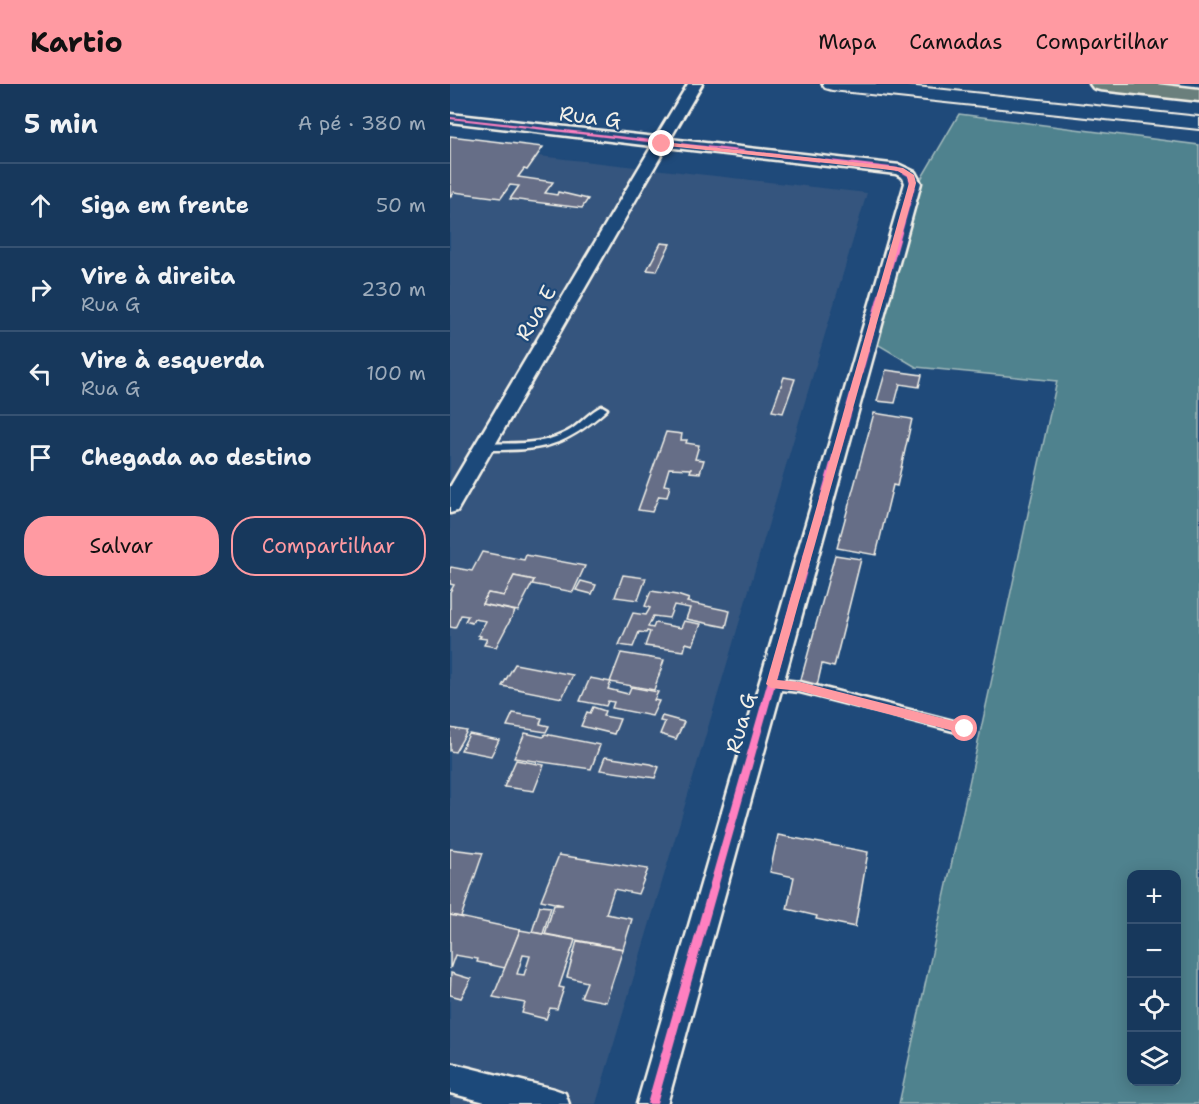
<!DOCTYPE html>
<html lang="pt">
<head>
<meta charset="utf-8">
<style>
  :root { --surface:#17385c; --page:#244365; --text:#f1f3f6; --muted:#9eacbb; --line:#365272; --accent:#ff9aa2 }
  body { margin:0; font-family:"Shantell Sans",sans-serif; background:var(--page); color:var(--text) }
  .controls { position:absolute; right:18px; bottom:18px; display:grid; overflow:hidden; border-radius:12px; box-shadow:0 3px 15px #0003 }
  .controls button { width:54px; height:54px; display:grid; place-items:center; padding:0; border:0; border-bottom:2px solid var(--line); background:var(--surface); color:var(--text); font:30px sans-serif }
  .stop { position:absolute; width:18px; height:18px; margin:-14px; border:4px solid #ff9aa2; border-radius:50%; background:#fff }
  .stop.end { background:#ff9aa2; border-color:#fff; box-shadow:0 2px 6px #0008 }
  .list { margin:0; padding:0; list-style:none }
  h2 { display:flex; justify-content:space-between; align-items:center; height:78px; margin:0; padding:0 24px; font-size:26px }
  h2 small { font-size:20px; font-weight:400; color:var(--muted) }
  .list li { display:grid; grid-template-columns:39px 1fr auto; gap:18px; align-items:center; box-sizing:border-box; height:84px; padding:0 24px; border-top:2px solid var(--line) }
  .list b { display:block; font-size:22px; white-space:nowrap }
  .list p { margin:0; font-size:20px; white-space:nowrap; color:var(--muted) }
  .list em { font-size:20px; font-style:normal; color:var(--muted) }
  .actions { display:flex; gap:12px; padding:18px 24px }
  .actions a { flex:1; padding:14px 0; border:2px solid var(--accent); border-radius:24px; text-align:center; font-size:21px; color:var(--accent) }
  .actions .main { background:var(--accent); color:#111 }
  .icon { flex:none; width:33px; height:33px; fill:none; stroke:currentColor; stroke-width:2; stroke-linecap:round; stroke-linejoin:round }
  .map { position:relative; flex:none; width:749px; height:1020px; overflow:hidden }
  header { display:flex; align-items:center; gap:36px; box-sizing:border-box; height:84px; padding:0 30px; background:var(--accent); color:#111 }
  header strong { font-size:28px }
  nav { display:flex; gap:33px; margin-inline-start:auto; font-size:21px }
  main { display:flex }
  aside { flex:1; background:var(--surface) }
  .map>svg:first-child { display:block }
  .built { fill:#34557e }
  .green { fill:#50828e; stroke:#a2babb; stroke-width:1.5; fill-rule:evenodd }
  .building { fill:#666e87; stroke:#f4f1e8; stroke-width:1.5; fill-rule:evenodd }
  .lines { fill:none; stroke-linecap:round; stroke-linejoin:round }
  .service-casing { stroke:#f4f1e8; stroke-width:5 }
  .minor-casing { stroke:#f4f1e8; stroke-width:5 }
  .secondary-casing { stroke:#f4f1e8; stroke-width:4 }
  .trunk-casing { stroke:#f4f1e8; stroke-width:5 }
  .service { fill:#1f4a7a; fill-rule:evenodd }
  .minor { fill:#1f4a7a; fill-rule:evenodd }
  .secondary { fill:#1f4a7a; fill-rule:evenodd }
  .trunk { fill:#6b7f7c; fill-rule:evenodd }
  .cycleway-casing { stroke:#1f4a7a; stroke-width:3 }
  .cycleway { fill:#ff80c0; fill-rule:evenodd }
  .route { fill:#ff9aa2 }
  .labels { text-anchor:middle; stroke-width:4.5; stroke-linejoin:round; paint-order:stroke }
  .street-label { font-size:21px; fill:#f4f1e8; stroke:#1f4a7a }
</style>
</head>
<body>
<header>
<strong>Kartio</strong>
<nav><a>Mapa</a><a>Camadas</a><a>Compartilhar</a></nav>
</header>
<main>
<aside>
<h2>5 min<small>A pé · 380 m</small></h2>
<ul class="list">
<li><svg class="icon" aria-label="ahead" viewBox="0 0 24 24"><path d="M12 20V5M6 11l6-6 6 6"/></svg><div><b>Siga em frente</b></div><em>50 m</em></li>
<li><svg class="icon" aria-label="right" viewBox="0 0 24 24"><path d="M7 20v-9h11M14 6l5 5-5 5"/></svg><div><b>Vire à direita</b><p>Rua G</p></div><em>230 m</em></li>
<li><svg class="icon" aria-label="left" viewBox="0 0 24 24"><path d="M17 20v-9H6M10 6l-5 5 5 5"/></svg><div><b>Vire à esquerda</b><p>Rua G</p></div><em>100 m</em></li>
<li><svg class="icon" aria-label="arrive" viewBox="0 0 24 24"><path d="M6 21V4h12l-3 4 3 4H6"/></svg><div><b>Chegada ao destino</b></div></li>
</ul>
<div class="actions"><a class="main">Salvar</a><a>Compartilhar</a></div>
</aside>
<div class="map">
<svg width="749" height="1020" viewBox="0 0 749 1020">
  <rect width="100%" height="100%" fill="#1f4a7a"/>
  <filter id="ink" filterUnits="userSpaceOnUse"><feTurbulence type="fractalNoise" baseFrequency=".0167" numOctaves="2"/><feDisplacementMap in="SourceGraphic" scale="12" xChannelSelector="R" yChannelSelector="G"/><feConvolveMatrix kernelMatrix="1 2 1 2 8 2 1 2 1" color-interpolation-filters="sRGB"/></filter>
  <g filter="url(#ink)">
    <path class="built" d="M0,62L417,109L146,1020H0Z"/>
    <path class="green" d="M509,30L749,61V1020H449L607,297L466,283L422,257L471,95ZM682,790H726V998H682Z"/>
    <g class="building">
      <path d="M0,52L93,63L77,86L74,85L68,93L103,98L95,109L107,111L108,108L138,115L132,124L60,115L69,102L60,101L51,114L4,108L0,113Z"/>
      <path d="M211,159L220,160L207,187L197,186Z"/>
      <path d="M436,286L472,291L469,303L450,300L445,319L427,317Z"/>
      <path d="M334,293L345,295L333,329L322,327Z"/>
      <path d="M424,329L462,335L447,402L443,401L426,471L387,464Z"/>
      <path d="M216,348L232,350L231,356H237L236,359L249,361L245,375L254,376L250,389L240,388L241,385L219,384L214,401L220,402L217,413L209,412L202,428L188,426Z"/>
      <path d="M32,468L74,476L76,471L135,482L123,508L82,500L84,496L64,492L54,512L38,509L32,520L65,527L46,563L34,561L37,555L29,554L31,552L28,551L36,537L24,535L22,539L15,537L18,532L11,531L5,544L0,543V508L4,501L0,500V485L1,483L22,487Z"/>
      <path d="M385,471L411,475L384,583L372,580L367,602L350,599Z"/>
      <path d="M173,491L196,494L188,516L165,513Z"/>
      <path d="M64,492L84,496L68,527L32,520L38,509L54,512Z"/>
      <path d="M131,497L146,501L142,510L126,506Z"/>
      <path d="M201,507L227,511L239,515L237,518L280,527L276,543L236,535L240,524L224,521L219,534L203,532L198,543L203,544L205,539L231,544L234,537L251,540L243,561L236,559L234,567L195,562L200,548L197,547L196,549L189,548L183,563L169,561L183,529L196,531L199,526L200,524L195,522Z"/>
      <path d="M171,569L214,576L204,606L160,598Z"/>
      <path d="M65,580L123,591L112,614L52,602Z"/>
      <path d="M140,594L161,598L158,605L178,610L181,603L208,608L204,616L209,617L202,632L162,624L164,618L158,617L156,622L130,617Z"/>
      <path d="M143,623L155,627L153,632L170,635L164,650L131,642L137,628L140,629Z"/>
      <path d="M63,629L92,634L90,640L99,642L96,648L57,642Z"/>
      <path d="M212,632L234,638L226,655L210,650L215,638L210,637Z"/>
      <path d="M0,644L17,647L5,668L0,667Z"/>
      <path d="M75,649L93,653L95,650L150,661L141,685L64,674Z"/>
      <path d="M19,650L49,656L41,672L11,666Z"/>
      <path d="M155,673L201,680L209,683L205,694L150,686Z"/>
      <path d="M66,676L94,681L84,707L54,703Z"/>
      <path d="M328,751L418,768L405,843L366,835L367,832L337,825L344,793L320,788Z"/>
      <path d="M0,765L33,769L11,833L0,831Z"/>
      <path d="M109,771L198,785L188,810L164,805L156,830L182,835L173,865L95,850L104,821H113L91,816Z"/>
      <path d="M90,822L101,823L93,850L82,848Z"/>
      <path d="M0,831L70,846L55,884L27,878L28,875L5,871L0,885Z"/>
      <path d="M70,846L125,856L109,903L114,904L107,925L100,924L96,935L72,929L75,919L43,913ZM73,871L80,872L74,891L67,890Z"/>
      <path d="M127,857L173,865L156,918L131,913L137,898L117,893Z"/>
      <path d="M1,889L21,895L11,914L0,911Z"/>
    </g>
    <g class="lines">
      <defs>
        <g id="service">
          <path d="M152,322L157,325L155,327C111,366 90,366 34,366L29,363L34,360C64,359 96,362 122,345C132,338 141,327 152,322Z"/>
          <path d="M321,595L350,598L515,640L519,641L521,645L519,649L515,650L350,608L321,605L317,603L315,600L317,597Z"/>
        </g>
        <g id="minor">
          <path d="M238,0H252L220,55L450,81L465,88L471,99L217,1020H187L455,99L453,94L446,90L216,63L7,427L0,429V403L202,62L0,38V30L206,53Z"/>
          <path d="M0,979L104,1005L115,1009L119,1020H43L0,1009Z"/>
        </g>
        <path id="secondary" d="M372,0H438L749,33V45L382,6L375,4Z"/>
        <path id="trunk" d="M640,0H706L749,5V17L650,6L643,4Z"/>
      </defs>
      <use href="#service" class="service-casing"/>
      <use href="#minor" class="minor-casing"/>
      <use href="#secondary" class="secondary-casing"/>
      <use href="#trunk" class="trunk-casing"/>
      <use href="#service" class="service"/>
      <use href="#minor" class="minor"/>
      <use href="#secondary" class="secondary"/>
      <use href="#trunk" class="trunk"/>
      <defs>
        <path id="cycleway" d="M0,33L450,84L462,90L466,99L207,1020H197L460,99L458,92L449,87L0,35Z"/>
      </defs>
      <use href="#cycleway" class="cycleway-casing"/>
      <use href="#cycleway" class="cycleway"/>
    </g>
  </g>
  <path class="route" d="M212,58L432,81L453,84L464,91L466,99L327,596L350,598L515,640L519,642V648L515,650L350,607L321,604L316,600L459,99L457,92L448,87L432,85L209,61Z"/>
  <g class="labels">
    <g class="street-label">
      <text transform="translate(140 33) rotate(7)" y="7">Rua G</text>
      <text transform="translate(86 229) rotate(-60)" y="7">Rua E</text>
      <text transform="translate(291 639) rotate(-74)" y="7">Rua G</text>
    </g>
  </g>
</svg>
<div class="controls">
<button>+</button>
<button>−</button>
<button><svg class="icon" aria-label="locate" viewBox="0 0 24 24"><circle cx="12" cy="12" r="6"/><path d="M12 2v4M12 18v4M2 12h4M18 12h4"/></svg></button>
<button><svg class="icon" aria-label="layers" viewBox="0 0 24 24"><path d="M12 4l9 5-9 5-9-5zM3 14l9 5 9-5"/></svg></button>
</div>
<div class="stop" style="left:515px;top:645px"></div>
<div class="stop end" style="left:212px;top:60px"></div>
</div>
</main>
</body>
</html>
